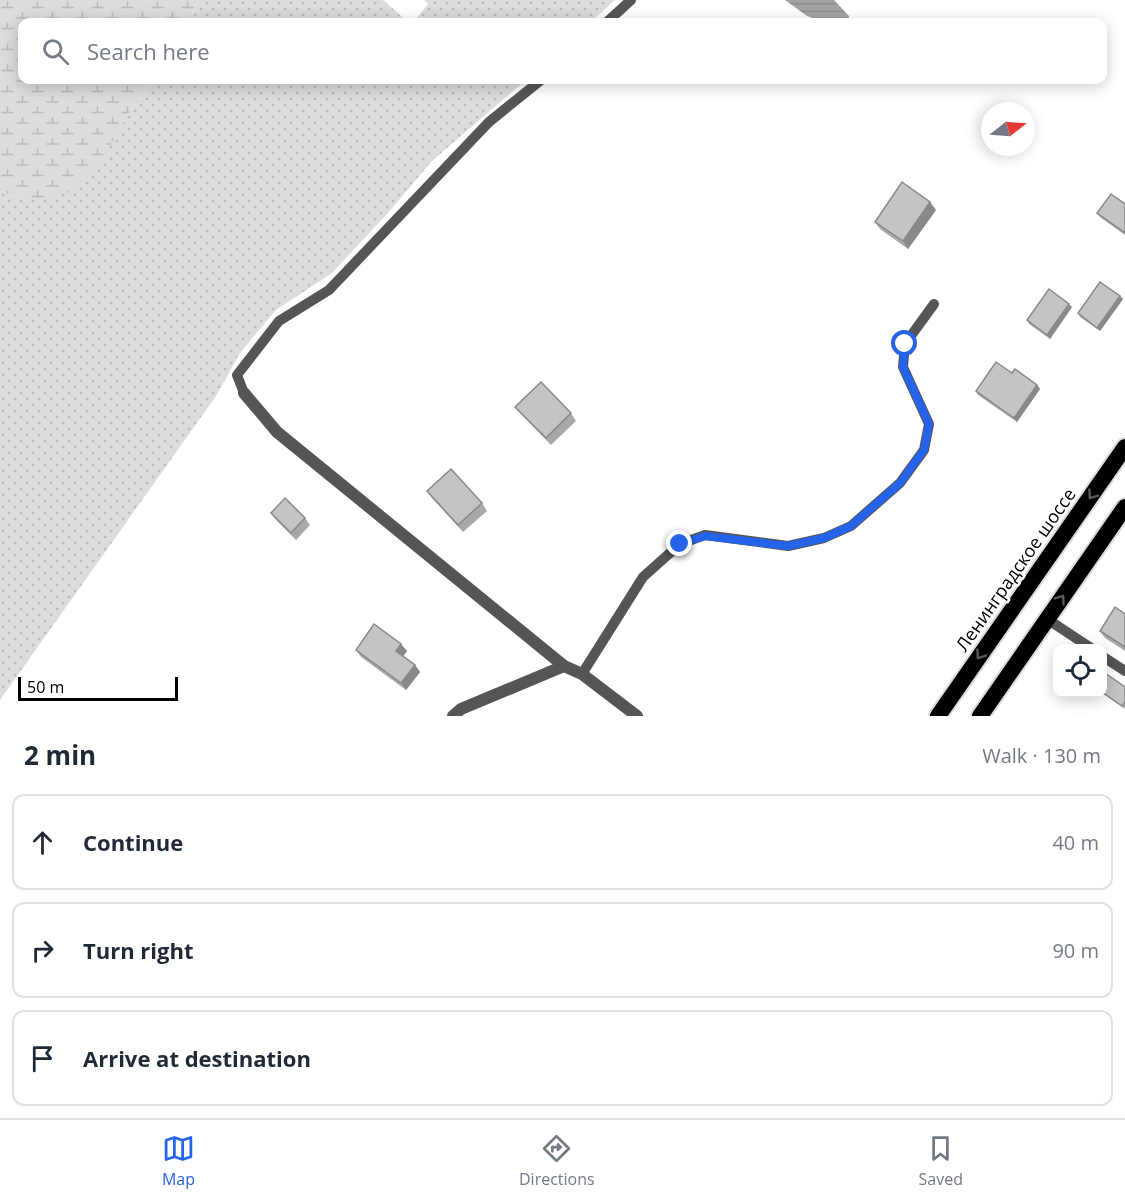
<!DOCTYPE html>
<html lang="en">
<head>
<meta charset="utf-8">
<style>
  :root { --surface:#fff; --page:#f6f6f7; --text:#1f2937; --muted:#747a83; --line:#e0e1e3; --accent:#2563eb }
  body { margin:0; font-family:"Open Sans",sans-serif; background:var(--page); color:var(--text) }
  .controls { position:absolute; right:18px; bottom:18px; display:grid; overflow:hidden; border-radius:12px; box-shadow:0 3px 15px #0003 }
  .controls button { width:54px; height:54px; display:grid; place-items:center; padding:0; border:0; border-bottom:2px solid var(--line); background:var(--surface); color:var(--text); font:30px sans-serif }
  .compass { position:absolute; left:981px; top:102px; width:54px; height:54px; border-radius:50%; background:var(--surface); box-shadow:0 3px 15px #0003; rotate:73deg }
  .scale { position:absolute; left:18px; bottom:15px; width:160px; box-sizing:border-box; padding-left:6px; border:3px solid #000; border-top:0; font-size:16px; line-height:21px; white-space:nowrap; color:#000; -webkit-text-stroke:4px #fff; paint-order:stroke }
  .stop { position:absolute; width:18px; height:18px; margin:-14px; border:4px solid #2563eb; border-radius:50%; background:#fff }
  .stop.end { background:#2563eb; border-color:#fff; box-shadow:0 2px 6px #0008 }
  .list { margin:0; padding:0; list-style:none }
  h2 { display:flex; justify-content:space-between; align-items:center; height:78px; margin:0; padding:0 24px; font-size:26px }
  h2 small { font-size:20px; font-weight:400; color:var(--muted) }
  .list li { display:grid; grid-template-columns:39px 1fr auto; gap:18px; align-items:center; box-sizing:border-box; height:96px; margin:0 12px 12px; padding:0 12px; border:2px solid var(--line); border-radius:12px }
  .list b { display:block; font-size:22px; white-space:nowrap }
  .list em { font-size:20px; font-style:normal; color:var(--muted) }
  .icon { flex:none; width:33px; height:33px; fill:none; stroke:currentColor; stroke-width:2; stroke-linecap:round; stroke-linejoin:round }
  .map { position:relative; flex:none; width:1125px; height:716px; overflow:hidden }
  .search { position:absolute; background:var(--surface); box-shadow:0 3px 15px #0003; left:18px; right:18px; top:18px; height:66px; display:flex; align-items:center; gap:15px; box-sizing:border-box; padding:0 21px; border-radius:12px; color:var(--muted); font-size:22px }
  .sheet { height:402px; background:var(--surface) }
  nav { display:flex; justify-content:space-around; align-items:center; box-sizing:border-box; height:84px; border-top:2px solid var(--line); background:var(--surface); font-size:16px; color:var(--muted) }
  nav a { display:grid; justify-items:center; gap:3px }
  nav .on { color:var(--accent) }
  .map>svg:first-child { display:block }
  .grass { fill:url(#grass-dots) }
  .wetland { fill:url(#wetland-marsh) }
  .water { fill:url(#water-rules) }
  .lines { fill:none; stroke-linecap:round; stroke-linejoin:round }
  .trunk-casing { stroke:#dbdbdb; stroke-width:20 }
  .service { stroke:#555; stroke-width:10 }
  .minor { stroke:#555; stroke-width:12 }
  .trunk { stroke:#000; stroke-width:16 }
  .wall { fill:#a9a9a9 }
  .shaded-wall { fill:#898989 }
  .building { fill:#c4c4c4; stroke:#898989; stroke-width:1.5 }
  .oneway { stroke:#595959 }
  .route { stroke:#2563eb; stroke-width:8 }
  .labels { text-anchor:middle; stroke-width:5; stroke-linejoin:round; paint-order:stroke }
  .street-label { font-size:18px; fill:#000; stroke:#fff }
</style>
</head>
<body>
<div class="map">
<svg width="1125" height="716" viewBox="0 0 1125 716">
  <defs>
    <pattern id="grass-dots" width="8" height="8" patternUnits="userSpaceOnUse" patternTransform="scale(1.5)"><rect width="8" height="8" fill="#dcdcdc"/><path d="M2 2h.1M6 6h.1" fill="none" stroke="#bbb" stroke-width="1.8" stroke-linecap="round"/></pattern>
    <pattern id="wetland-marsh" width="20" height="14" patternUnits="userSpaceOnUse" patternTransform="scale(1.5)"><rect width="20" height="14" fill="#dcdcdc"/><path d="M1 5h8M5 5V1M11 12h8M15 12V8" fill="none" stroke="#bbb"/></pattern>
    <pattern id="water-rules" width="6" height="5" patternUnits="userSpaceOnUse" patternTransform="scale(1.5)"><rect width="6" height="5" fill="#a3a3a3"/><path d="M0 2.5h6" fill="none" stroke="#8b8b8b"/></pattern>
  </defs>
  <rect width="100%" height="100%" fill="#fff"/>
  <g class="grass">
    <path d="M198,0H383L408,22H189Z"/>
    <path d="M424,0H615L591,22H409L414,21L428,4Z"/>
    <path d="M155,80H526L432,161L387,214L332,273L276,310L240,353L216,396L0,700V191L27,201L128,114Z"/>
  </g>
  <path class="wetland" d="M0,0H198L189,22H22V80H155L128,114L102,160L71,192L27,201L0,191Z"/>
  <path class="water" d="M785,0H834L849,16V22H822L807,16Z"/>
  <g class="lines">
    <defs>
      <g id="trunk">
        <path d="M938,716L1125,447"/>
        <path d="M980,716L1125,507"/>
      </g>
    </defs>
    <use href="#trunk" class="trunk-casing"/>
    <g class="service">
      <path d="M607,22L631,0"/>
      <path d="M244,393L237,375L279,321L329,290L489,122L541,80"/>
      <path d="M1047,619L1091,648"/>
      <path d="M1102,656L1125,671"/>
      <path d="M582,674L643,577L680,544L705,535L788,546L824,538L851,526L900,483L924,450L929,424L903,367L905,344L934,304"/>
    </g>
    <g class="minor">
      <path d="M244,393L277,432L564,666L582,674L637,716"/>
      <path d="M453,716L461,709L564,666"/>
    </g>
    <use href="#trunk" class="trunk"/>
  </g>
  <g class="wall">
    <path d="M1125,204V235L1100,217L1097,213Z"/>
    <path d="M936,210L908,249L880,229L875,222Z"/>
    <path d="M1120,296L1123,299L1100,331L1080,317L1078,313Z"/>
    <path d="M1072,307L1050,339L1029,324L1027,320Z"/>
    <path d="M1012,373L1037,385L1040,389L1017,422L978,395L976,391Z"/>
    <path d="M515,407L571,413L576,421L551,445L521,414Z"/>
    <path d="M427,491L482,503L487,511L463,532L432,498Z"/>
    <path d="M271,513L305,518L310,525L296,540L276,520Z"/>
    <path d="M1125,614V651L1105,638L1100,631Z"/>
    <path d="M356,650L407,651L403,656L415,665L420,672L406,690L361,657Z"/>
    <path d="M1102,671L1125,687V709L1102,693Z"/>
  </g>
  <g class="shaded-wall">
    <path d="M930,202L936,210L908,249L903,241Z"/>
    <path d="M1120,296L1123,299L1100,331L1097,328Z"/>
    <path d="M1069,304L1072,307L1050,339L1047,335Z"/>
    <path d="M1037,385L1040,389L1017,422L1014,418Z"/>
    <path d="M401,644L407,651L401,659L396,651Z"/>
    <path d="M415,665L420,672L406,690L401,683Z"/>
  </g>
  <g class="building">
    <path d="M902,182L930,202L903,241L875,222Z"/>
    <path d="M1111,194L1125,204V233L1097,213Z"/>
    <path d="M1100,282L1120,296L1097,328L1078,313Z"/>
    <path d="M1049,289L1069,304L1047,335L1027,320Z"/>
    <path d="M996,362L1012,373L1015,369L1037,385L1014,418L976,391Z"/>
    <path d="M541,382L571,413L546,438L515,407Z"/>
    <path d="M451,469L482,503L458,525L427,491Z"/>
    <path d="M285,498L305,518L291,533L271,513Z"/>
    <path d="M1115,607L1125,614V647L1100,631Z"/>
    <path d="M374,624L401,644L396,651L415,665L401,683L356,650Z"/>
    <path d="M1102,671L1125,687V702L1122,706L1102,692Z"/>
  </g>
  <defs><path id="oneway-chevron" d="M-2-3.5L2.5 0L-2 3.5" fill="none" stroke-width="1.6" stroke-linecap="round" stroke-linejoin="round" transform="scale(1.5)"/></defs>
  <g class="oneway">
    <use href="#oneway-chevron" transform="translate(1092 495) rotate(125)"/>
    <use href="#oneway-chevron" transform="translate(1061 599) rotate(-55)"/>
    <use href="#oneway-chevron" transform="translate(980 655) rotate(125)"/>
  </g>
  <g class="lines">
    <path class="route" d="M680,544L705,536L788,546L824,538L851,526L900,483L924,450L929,424L903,367L905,344"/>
  </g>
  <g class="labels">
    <g class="street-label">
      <text transform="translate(1016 570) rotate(-55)" y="6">Ленинградское шоссе</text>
    </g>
  </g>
</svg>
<div class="controls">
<button><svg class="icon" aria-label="locate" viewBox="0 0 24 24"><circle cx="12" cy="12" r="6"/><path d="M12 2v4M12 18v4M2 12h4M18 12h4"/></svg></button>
</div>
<svg class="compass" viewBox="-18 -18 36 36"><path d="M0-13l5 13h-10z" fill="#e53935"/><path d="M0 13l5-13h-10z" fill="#747a83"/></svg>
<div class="scale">50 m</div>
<div class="stop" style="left:905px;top:344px"></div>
<div class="stop end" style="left:680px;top:544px"></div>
<div class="search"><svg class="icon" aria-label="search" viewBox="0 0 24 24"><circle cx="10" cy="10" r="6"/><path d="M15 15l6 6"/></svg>Search here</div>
</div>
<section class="sheet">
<h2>2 min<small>Walk · 130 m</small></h2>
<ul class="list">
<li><svg class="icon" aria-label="ahead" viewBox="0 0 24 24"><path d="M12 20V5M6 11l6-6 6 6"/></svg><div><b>Continue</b></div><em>40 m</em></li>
<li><svg class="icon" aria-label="right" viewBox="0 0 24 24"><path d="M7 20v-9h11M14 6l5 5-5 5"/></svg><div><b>Turn right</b></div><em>90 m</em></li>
<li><svg class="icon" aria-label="arrive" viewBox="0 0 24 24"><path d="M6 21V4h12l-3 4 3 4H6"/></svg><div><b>Arrive at destination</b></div></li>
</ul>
</section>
<nav>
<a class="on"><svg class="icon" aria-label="map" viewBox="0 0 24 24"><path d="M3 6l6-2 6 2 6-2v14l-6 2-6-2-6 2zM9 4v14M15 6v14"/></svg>Map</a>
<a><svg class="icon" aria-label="directions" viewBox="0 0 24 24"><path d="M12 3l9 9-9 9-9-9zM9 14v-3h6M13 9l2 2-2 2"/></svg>Directions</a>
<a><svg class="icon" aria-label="saved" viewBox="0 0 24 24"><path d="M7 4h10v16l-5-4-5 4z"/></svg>Saved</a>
</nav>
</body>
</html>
